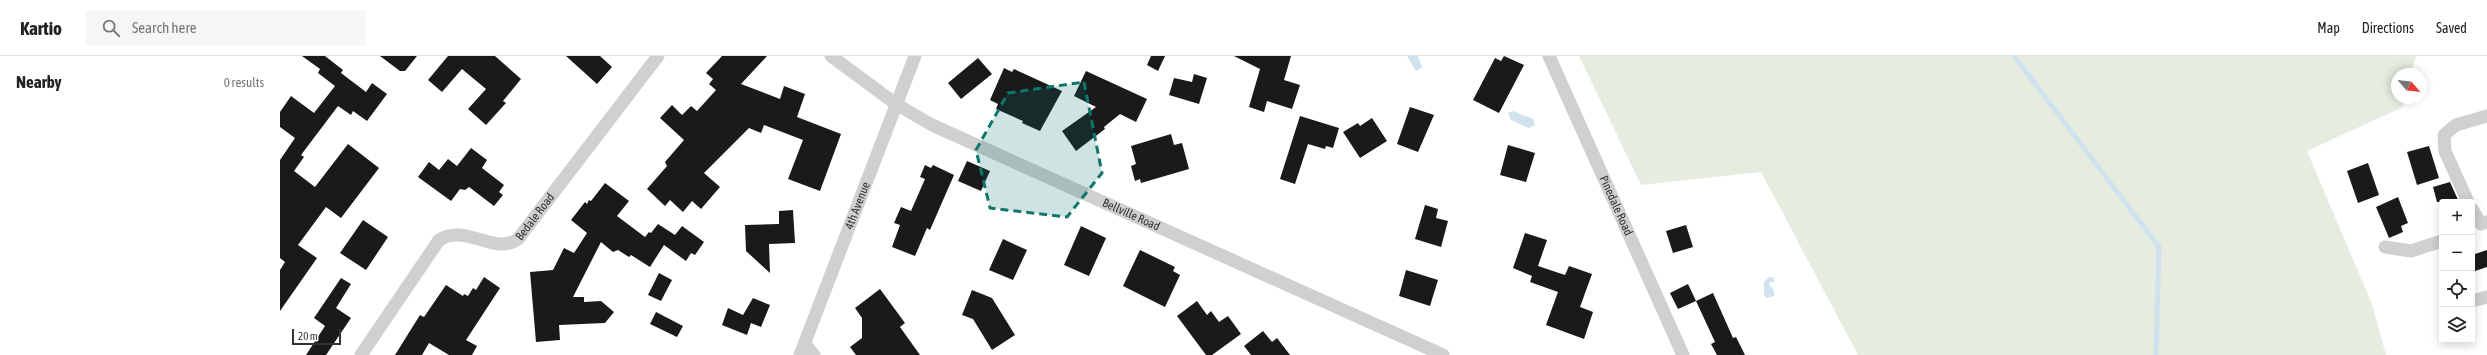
<!DOCTYPE html>
<html lang="en">
<head>
<meta charset="utf-8">
<style>
  :root { --surface:#fff; --page:#f6f6f6; --text:#222; --muted:#767676; --line:#e0e0e0 }
  body { margin:0; font-family:"Asap Condensed",sans-serif; background:var(--page); color:var(--text) }
  .controls { position:absolute; right:12px; bottom:12px; display:grid; overflow:hidden; border-radius:4px; box-shadow:0 2px 10px #0003 }
  .controls button { width:36px; height:36px; display:grid; place-items:center; padding:0; border:0; border-bottom:1px solid var(--line); background:var(--surface); color:var(--text); font:20px sans-serif }
  .compass { position:absolute; left:2111px; top:12px; width:36px; height:36px; border-radius:50%; background:var(--surface); box-shadow:0 2px 10px #0003; rotate:117deg }
  .scale { position:absolute; left:12px; bottom:10px; width:49px; box-sizing:border-box; padding-left:4px; border:2px solid #333; border-top:0; font-size:11px; line-height:14px; white-space:nowrap; color:#333; -webkit-text-stroke:3px #fff; paint-order:stroke }
  .list { margin:0; padding:0; list-style:none }
  h2 { display:flex; justify-content:space-between; align-items:center; height:52px; margin:0; padding:0 16px; font-size:17px }
  h2 small { font-size:13px; font-weight:400; color:var(--muted) }
  .icon { flex:none; width:22px; height:22px; fill:none; stroke:currentColor; stroke-width:2; stroke-linecap:round; stroke-linejoin:round }
  .map { position:relative; flex:none; width:2207px; height:299px; overflow:hidden }
  header { display:flex; align-items:center; gap:24px; box-sizing:border-box; height:56px; padding:0 20px; background:var(--surface); border-bottom:1px solid var(--line) }
  header strong { font-size:19px }
  nav { display:flex; gap:22px; margin-inline-start:auto; font-size:14px }
  .search { width:280px; height:36px; background:var(--page); display:flex; align-items:center; gap:10px; box-sizing:border-box; padding:0 14px; border-radius:4px; color:var(--muted); font-size:15px }
  main { display:flex }
  aside { flex:1; background:var(--surface) }
  .map>svg:first-child { display:block }
  .green { fill:#e6ecdf }
  .water { fill:#cfe2ee }
  .lines { fill:none; stroke-linecap:round; stroke-linejoin:round }
  .stream { stroke:#cfe2ee; stroke-width:5 }
  .building { fill:#1a1a1a }
  .minor { stroke:#d0d0d0; stroke-width:13 }
  .marked { fill:#0f766e; fill-opacity:0.2; stroke:#0f766e; stroke-width:3; stroke-dasharray:8 5; stroke-linejoin:round }
  .labels { text-anchor:middle; stroke-width:4; stroke-linejoin:round; paint-order:stroke }
  .street-label { font-size:12px; fill:#333; stroke:#fff }
</style>
</head>
<body>
<header>
<strong>Kartio</strong>
<div class="search"><svg class="icon" aria-label="search" viewBox="0 0 24 24"><circle cx="10" cy="10" r="6"/><path d="M15 15l6 6"/></svg>Search here</div>
<nav><a>Map</a><a>Directions</a><a>Saved</a></nav>
</header>
<main>
<aside>
<h2>Nearby<small>0 results</small></h2>
<ul class="list">
</ul>
</aside>
<div class="map">
<svg width="2207" height="299" viewBox="0 0 2207 299">
  <rect width="100%" height="100%" fill="#fff"/>
  <path class="green" d="M1299,0H2136L2131,18H2117V42H2125L2123,51L2027,95L2092,248L2106,299H1578L1481,116L1361,129Z"/>
  <g class="water">
    <path d="M1127,0H1138L1142,11L1136,15Z"/>
    <path d="M1233,55L1253,63L1255,69L1249,72L1231,64L1228,57Z"/>
    <path d="M1489,221L1494,222V226H1490L1489,229L1494,234V240L1487,242L1484,239V226Z"/>
  </g>
  <g class="lines">
    <path class="stream" d="M1734,0L1879,191L1876,299"/>
  </g>
  <g class="building">
    <path d="M22,0H45L63,14L61,17L86,36L92,27L107,38L87,65L73,55L71,59L58,50L21,99L24,101L14,115L35,131L68,88L99,112L61,162L46,151L18,189L37,202L0,255V214L5,206L0,202V104L15,82L0,71V56L11,40L34,57L55,30L38,17L40,13Z"/>
    <path d="M100,0H137L125,15H120Z"/>
    <path d="M168,0H215L241,23L223,45L226,47L206,69L188,53L206,33L182,13L162,36L148,24Z"/>
    <path d="M286,0H320L332,11L317,28Z"/>
    <path d="M442,0H487L461,28L500,43L504,30L525,38L517,61L561,78L540,135L508,123L523,84L484,69L481,77L469,72L424,117L440,131L421,153L412,145L403,156L390,144L385,150L367,133L387,110L385,106L404,84L380,62L392,49L402,59L411,50L417,55L436,34L429,28L433,23L426,17Z"/>
    <path d="M871,0H885L878,15L867,9Z"/>
    <path d="M954,0H1011L1004,24L1020,29L1012,53L987,45L984,56L969,51L980,13Z"/>
    <path d="M1224,0L1244,9L1219,57L1193,44L1215,2L1221,5Z"/>
    <path d="M698,2L712,18L681,43L668,27Z"/>
    <path d="M724,12L732,16L734,13L782,35L760,75L742,67L743,65L716,53L718,48L710,44Z"/>
    <path d="M806,15L867,43L856,66L840,58L824,71L825,73L796,95L782,75L816,51L794,40Z"/>
    <path d="M914,18L927,22L919,48L889,39L894,22L912,26Z"/>
    <path d="M1130,51L1154,59L1138,96L1117,88Z"/>
    <path d="M1020,60L1059,72L1053,92L1046,90L1045,93L1028,88L1015,128L1000,123Z"/>
    <path d="M1092,62L1107,85L1080,102L1063,76L1078,67L1080,70Z"/>
    <path d="M891,78L894,89L902,87L909,113L861,127L860,123L855,125L851,110L856,108L851,90Z"/>
    <path d="M1228,89L1255,97L1246,126L1220,119Z"/>
    <path d="M2149,90L2159,122L2137,129L2127,96Z"/>
    <path d="M191,92L207,104L202,112L224,129L219,136L223,139L214,150L189,131L185,134L180,133L171,145L138,121L149,106L159,114L168,103L177,110Z"/>
    <path d="M687,105L710,115L701,135L678,125Z"/>
    <path d="M2088,107L2099,139L2078,147L2067,115Z"/>
    <path d="M645,109L651,112L653,109L674,119L650,174L647,172L635,200L612,191L620,169L614,167L621,151L631,155L645,123L640,121Z"/>
    <path d="M2170,126L2179,146H2157L2153,131Z"/>
    <path d="M325,127L349,145L337,160L365,181L369,176L371,177L378,168L395,179L402,170L424,186L415,199L411,197L406,205L384,189L370,211L351,199L349,201L338,194L333,196L321,186L293,241H304V246L321,245L334,256L325,267L279,269L280,284L256,286L250,216L273,214L284,192L294,197L307,177L291,164L305,146L307,148L309,144L311,145Z"/>
    <path d="M2118,141L2128,167L2121,170L2123,176L2109,182L2096,151Z"/>
    <path d="M1145,149L1158,153L1156,162L1168,165L1161,191L1135,183Z"/>
    <path d="M513,154L515,187L489,188L490,217L466,195L465,169L499,168V155Z"/>
    <path d="M83,164L108,181L86,214L60,197Z"/>
    <path d="M1406,169L1413,191L1393,197L1386,175Z"/>
    <path d="M801,170L826,182L809,220L784,209Z"/>
    <path d="M1245,177L1267,184L1258,210L1285,219L1289,210L1312,218L1300,251L1313,256L1304,283L1266,269L1278,236L1250,226L1252,220L1233,212Z"/>
    <path d="M723,183L747,194L733,224L709,214Z"/>
    <path d="M860,194L895,211L893,215L900,219L885,251L843,230Z"/>
    <path d="M2207,194V211L2192,216V199Z"/>
    <path d="M1126,214L1158,224L1150,250L1119,240Z"/>
    <path d="M379,217L392,224L381,245L368,239Z"/>
    <path d="M204,221L220,232L186,284L197,290L192,299H169L149,287L142,299H115L140,259L144,261L166,229L183,240L184,238L188,240L193,232L196,234Z"/>
    <path d="M61,222L71,228L56,252L71,262L46,299H26L45,270L34,262Z"/>
    <path d="M1408,228L1416,245L1398,253L1390,237Z"/>
    <path d="M600,233L625,267L620,271L640,299H576L570,291L582,282V262L575,252Z"/>
    <path d="M692,234L712,242L735,279L712,294L693,263L682,259Z"/>
    <path d="M1433,237L1453,282L1456,281L1465,299H1437L1431,288L1435,286L1416,245Z"/>
    <path d="M473,242L490,249L481,271L471,267L467,279L442,269L448,252L463,259Z"/>
    <path d="M917,245L927,259L931,255L939,266L948,260L961,278L932,299H926L897,260Z"/>
    <path d="M376,256L403,270L397,281L370,268Z"/>
    <path d="M983,275L992,286L997,282L1010,299H971L964,290Z"/>
  </g>
  <g class="lines">
    <g class="minor">
      <path id="s1" d="M551,0L616,48L652,69L1163,299"/>
      <path id="s2" d="M1269,0L1403,299"/>
      <path d="M2188,146L2165,95L2164,79L2176,69L2207,60"/>
      <path d="M2192,153L2201,168L2207,166"/>
      <path d="M2105,191L2131,195L2162,185"/>
      <path d="M2192,245L2207,241"/>
      <path d="M525,288L534,299"/>
      <path id="s3" d="M81,299L159,184C185,167 215,200 238,183L378,0"/>
      <path id="s4" d="M520,299L635,0"/>
    </g>
  </g>
  <path class="marked" d="M804,26L822,117L787,161L710,152L696,94L728,37Z"/>
  <g class="labels">
    <g class="street-label">
      <text dy="4" stroke="none"><textPath href="#s4" startOffset="160">4th Avenue</textPath></text>
      <text dy="4" stroke="none"><textPath href="#s2" startOffset="164">Pinedale Road</textPath></text>
      <text dy="4" stroke="none"><textPath href="#s1" startOffset="341">Bellville Road</textPath></text>
      <text dy="4" stroke="none"><textPath href="#s3" startOffset="249">Bedale Road</textPath></text>
    </g>
  </g>
</svg>
<div class="controls">
<button>+</button>
<button>−</button>
<button><svg class="icon" aria-label="locate" viewBox="0 0 24 24"><circle cx="12" cy="12" r="6"/><path d="M12 2v4M12 18v4M2 12h4M18 12h4"/></svg></button>
<button><svg class="icon" aria-label="layers" viewBox="0 0 24 24"><path d="M12 4l9 5-9 5-9-5zM3 14l9 5 9-5"/></svg></button>
</div>
<svg class="compass" viewBox="-18 -18 36 36"><path d="M0-13l5 13h-10z" fill="#e53935"/><path d="M0 13l5-13h-10z" fill="#767676"/></svg>
<div class="scale">20 m</div>
</div>
</main>
</body>
</html>
